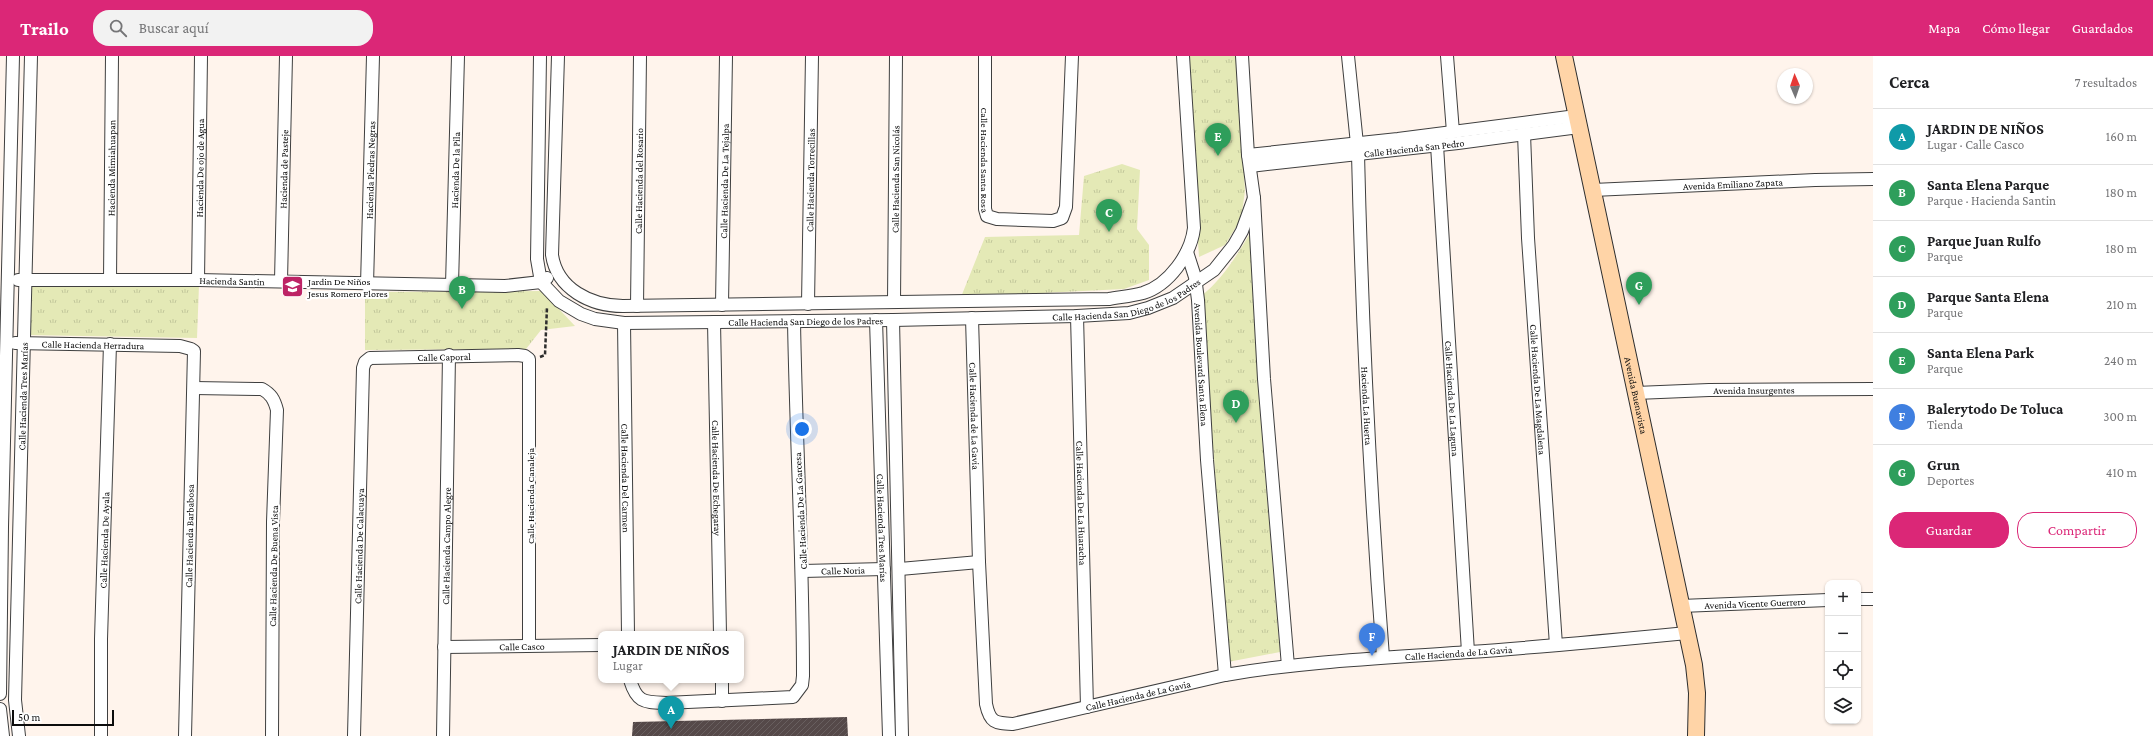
<!DOCTYPE html>
<html lang="es">
<head>
<meta charset="utf-8">
<style>
  :root { --surface:#fff; --page:#f2f2f2; --text:#202124; --muted:#757577; --line:#e0e0e0; --accent:#db2777 }
  body { margin:0; font-family:"Crimson Pro",serif; background:var(--page); color:var(--text) }
  .controls { position:absolute; right:12px; bottom:12px; display:grid; overflow:hidden; border-radius:8px; box-shadow:0 1px 3px #0004 }
  .controls button { width:36px; height:36px; display:grid; place-items:center; padding:0; border:0; border-bottom:1px solid var(--line); background:var(--surface); color:var(--text); font:20px sans-serif }
  .compass { position:absolute; left:1777px; top:12px; width:36px; height:36px; border-radius:50%; background:var(--surface); box-shadow:0 1px 3px #0004; rotate:358deg }
  .scale { position:absolute; left:12px; bottom:10px; width:102px; box-sizing:border-box; padding-left:4px; border:2px solid #0c0c0c; border-top:0; font-size:11px; line-height:14px; white-space:nowrap; color:#0c0c0c; -webkit-text-stroke:3px #fff; paint-order:stroke }
  .you { position:absolute; left:802px; top:373px; width:14px; height:14px; margin:-10px; border:3px solid #fff; border-radius:50%; background:#1a73e8; box-shadow:0 0 0 6px #1a73e833 }
  .badge { display:grid; place-items:center; width:26px; height:26px; border-radius:50%; background:var(--accent); color:#fff; font-size:13px; font-weight:700 }
  .pin { position:absolute; translate:-50% -33px; filter:drop-shadow(0 1px 2px #0008) }
  .pin::after { content:''; position:absolute; top:21px; width:14px; height:12px; background:inherit; clip-path:polygon(0 0,100% 0,50% 100%) }
  .popup { position:absolute; left:598px; top:575px; width:146px; height:52px; box-sizing:border-box; display:grid; place-content:center; border-radius:8px; background:var(--surface); filter:drop-shadow(0 1px 3px #0005); font-size:13px; white-space:nowrap; color:var(--muted) }
  .popup b { font-size:15px; color:var(--text) }
  .popup::after { content:''; position:absolute; left:50%; top:100%; margin-left:-8px; border:8px solid transparent; border-top-color:var(--surface) }
  .list { margin:0; padding:0; list-style:none }
  h2 { display:flex; justify-content:space-between; align-items:center; height:52px; margin:0; padding:0 16px; font-size:17px }
  h2 small { font-size:13px; font-weight:400; color:var(--muted) }
  .list li { display:grid; grid-template-columns:26px 1fr auto; gap:12px; align-items:center; box-sizing:border-box; height:56px; padding:0 16px; border-top:1px solid var(--line) }
  .list b { display:block; font-size:15px; white-space:nowrap }
  .list p { margin:0; font-size:13px; white-space:nowrap; color:var(--muted) }
  .list em { font-size:13px; font-style:normal; color:var(--muted) }
  .actions { display:flex; gap:8px; padding:12px 16px }
  .actions a { flex:1; padding:9px 0; border:1px solid var(--accent); border-radius:16px; text-align:center; font-size:14px; color:var(--accent) }
  .actions .main { background:var(--accent); color:#fff }
  .icon { flex:none; width:22px; height:22px; fill:none; stroke:currentColor; stroke-width:2; stroke-linecap:round; stroke-linejoin:round }
  .map { position:relative; flex:none; width:1873px; height:680px; overflow:hidden }
  header { display:flex; align-items:center; gap:24px; box-sizing:border-box; height:56px; padding:0 20px; background:var(--accent); color:#fff }
  header strong { font-size:19px }
  nav { display:flex; gap:22px; margin-inline-start:auto; font-size:14px }
  .search { width:280px; height:36px; background:var(--page); display:flex; align-items:center; gap:10px; box-sizing:border-box; padding:0 14px; border-radius:16px; color:var(--muted); font-size:15px }
  main { display:flex }
  aside { flex:1; background:var(--surface) }
  .map>svg:first-child { display:block }
  .park { fill:url(#park-tufts) }
  .building { fill:url(#building-hatch) }
  .lines { fill:none; stroke-linecap:round; stroke-linejoin:round }
  .street-casing { stroke:#3f3f3f; stroke-width:14 }
  .secondary-casing { stroke:#2e2e2e; stroke-width:18 }
  .path { stroke:#2e2e2e; stroke-width:2.5; stroke-dasharray:4 2; stroke-linecap:butt }
  .street { stroke:#fff; stroke-width:12 }
  .secondary { stroke:#ffd4a7; stroke-width:16 }
  .labels { text-anchor:middle; stroke-width:4; stroke-linejoin:round; paint-order:stroke }
  .street-label { font-size:10px; fill:#0c0c0c; stroke:#fff }
  .poi-label { font-size:10px; fill:#0c0c0c; stroke:#fff; text-anchor:start }
</style>
</head>
<body>
<header>
<strong>Trailo</strong>
<div class="search"><svg class="icon" aria-label="search" viewBox="0 0 24 24"><circle cx="10" cy="10" r="6"/><path d="M15 15l6 6"/></svg>Buscar aquí</div>
<nav><a>Mapa</a><a>Cómo llegar</a><a>Guardados</a></nav>
</header>
<main>
<div class="map">
<svg width="1873" height="680" viewBox="0 0 1873 680">
  <defs>
    <pattern id="park-tufts" width="24" height="20" patternUnits="userSpaceOnUse"><rect width="24" height="20" fill="#e4e9b6"/><path d="M3 7l-1-3M5 7V3M7 7l1-3M15 17l-1-3M17 17v-4M19 17l1-3" fill="none" stroke="#c2c79b"/></pattern>
    <pattern id="building-hatch" width="6" height="6" patternUnits="userSpaceOnUse"><rect width="6" height="6" fill="#554949"/><path d="M-1 1l2-2M0 6l6-6M5 7l2-2" fill="none" stroke="#685f5f"/></pattern>
  </defs>
  <rect width="100%" height="100%" fill="#fff4ec"/>
  <g class="park">
    <path d="M1186,0H1237L1245,135L1241,163L1225,189L1199,201Z"/>
    <path d="M1122,108L1140,114L1137,173L1149,189V224L1124,233L961,241L985,181L1079,179L1084,120Z"/>
    <path d="M1252,174L1258,330L1280,596L1228,606L1214,403L1200,241C1223,223 1237,199 1252,174Z"/>
    <path d="M28,227L199,229L197,282L26,279Z"/>
    <path d="M542,235L575,270L541,274L526,293L365,294V236Z"/>
  </g>
  <path class="building" d="M847,661L848,680H632L633,666Z"/>
  <g class="lines">
    <defs>
      <g id="street">
        <path id="s1" d="M540,0L537,203L541,226L559,245L581,258L595,263L624,267L893,264L1077,260L1129,257L1148,252L1173,242L1214,214L1234,189L1242,175L1254,142"/>
        <path d="M558,0L552,199C557,233 591,250 623,250L1109,243C1120,241 1132,240 1143,237C1169,229 1191,198 1194,172L1183,0"/>
        <path id="s2" d="M985,0V153L987,160L997,163L1053,165L1062,162L1066,151L1072,0"/>
        <path d="M1242,0L1248,99L1254,142L1264,323L1288,610"/>
        <path d="M1348,0L1357,88"/>
        <path d="M1447,0L1453,76"/>
        <path id="s3" d="M1524,78L1528,182L1556,589"/>
        <path id="s4" d="M1437,89L1468,596"/>
        <path id="s5" d="M1358,98C1362,266 1370,433 1383,601"/>
        <path d="M1248,99L1398,83L1576,60"/>
        <path id="s6" d="M1250,110L1458,87L1579,71"/>
        <path id="s7" d="M1593,134L1815,124L1873,123"/>
        <path id="s8" d="M1187,196L1195,221L1198,244L1207,404L1225,619"/>
        <path id="s9" d="M18,224H198L505,230L541,226L547,222"/>
        <path id="s10" d="M110,224L112,0"/>
        <path id="s11" d="M198,224L201,0"/>
        <path id="s12" d="M281,225L286,0"/>
        <path id="s13" d="M367,229L373,0"/>
        <path id="s14" d="M452,229L458,0"/>
        <path id="s15" d="M894,246L896,0"/>
        <path id="s16" d="M808,248L812,0"/>
        <path id="s17" d="M722,249L726,0"/>
        <path id="s18" d="M637,250L640,0"/>
        <path id="s19" d="M1077,260L1087,651"/>
        <path id="s20" d="M972,262L979,506L986,648C990,667 995,667 1013,668L1225,619C1306,605 1387,602 1469,596C1542,591 1615,584 1687,577"/>
        <path id="s21" d="M876,264L889,680"/>
        <path d="M893,264L902,680"/>
        <path id="s22" d="M714,266L720,578"/>
        <path id="s23" d="M624,267L628,578"/>
        <path id="s24" d="M15,287L180,290L191,293L194,295L185,680"/>
        <path d="M194,332L262,333C271,338 274,343 277,354L273,466L272,680"/>
        <path id="s25" d="M1636,337L1709,334L1873,333"/>
        <path d="M900,513L979,506"/>
        <path id="s26" d="M803,515L884,513"/>
        <path d="M1858,543H1873"/>
        <path id="s27" d="M1681,550L1828,544"/>
        <path id="s28" d="M444,591L601,589"/>
        <path d="M630,624C637,647 644,646 666,647L793,641L802,629L803,620C803,501 796,383 794,265"/>
        <path d="M722,624V645"/>
        <path d="M0,638L2,471L13,0"/>
        <path d="M0,653L3,680"/>
        <path id="s29" d="M19,680L15,644L31,0"/>
        <path id="s30" d="M101,680V583L110,288"/>
        <path id="s31" d="M354,680L363,312L365,306L370,302L518,299L525,300L529,303V589"/>
        <path id="s32" d="M443,680L449,299"/>
      </g>
      <g id="secondary">
        <path id="s33" d="M1564,0L1694,609L1697,637L1696,680"/>
      </g>
    </defs>
    <use href="#street" class="street-casing"/>
    <use href="#secondary" class="secondary-casing"/>
    <path class="path" d="M540,301L545,299L547,251"/>
    <use href="#street" class="street"/>
    <use href="#secondary" class="secondary"/>
  </g>
  <defs>
    <symbol id="school-square" viewBox="-11 -11 22 22"><rect x="-9" y="-9" width="18" height="18" rx="4" fill="#bd2365" stroke="#fff"/><path d="M0-5L7-2L0 1L-7-2ZM-4 1L0 2.5L4 1V4Q0 6-4 4Z" fill="#fff"/></symbol>
  </defs>
  <g fill-rule="evenodd">
    <use href="#school-square" x="280" y="218" width="25" height="25"/>
  </g>
  <g class="labels">
    <g class="street-label">
      <text dy="4" stroke="none"><textPath href="#s6" startOffset="165">Calle Hacienda San Pedro</textPath></text>
      <text dy="4" stroke="none"><textPath href="#s2" startOffset="104">Calle Hacienda Santa Rosa</textPath></text>
      <text dy="4" stroke="none"><textPath href="#s10" startOffset="112">Hacienda Mimiahuapan</textPath></text>
      <text dy="4" stroke="none"><textPath href="#s11" startOffset="112">Hacienda De ojo de Agua</textPath></text>
      <text dy="4" stroke="none"><textPath href="#s12" startOffset="112">Hacienda de Pasteje</textPath></text>
      <text dy="4" stroke="none"><textPath href="#s13" startOffset="115">Hacienda Piedras Negras</textPath></text>
      <text dy="4" stroke="none"><textPath href="#s14" startOffset="115">Hacienda De la Pila</textPath></text>
      <text dy="4" stroke="none"><textPath href="#s15" startOffset="123">Calle Hacienda San Nicolás</textPath></text>
      <text dy="4" stroke="none"><textPath href="#s16" startOffset="124">Calle Hacienda Torrecillas</textPath></text>
      <text dy="4" stroke="none"><textPath href="#s18" startOffset="125">Calle Hacienda del Rosario</textPath></text>
      <text dy="4" stroke="none"><textPath href="#s17" startOffset="124">Calle Hacienda De La Tejalpa</textPath></text>
      <text dy="4" stroke="none"><textPath href="#s7" startOffset="140">Avenida Emiliano Zapata</textPath></text>
      <text dy="4" stroke="none"><textPath href="#s9" startOffset="214">Hacienda Santin</textPath></text>
      <text dy="4" stroke="none"><textPath href="#s1" startOffset="828">Calle Hacienda San Diego de los Padres</textPath></text>
      <text dy="4" stroke="none"><textPath href="#s1" startOffset="504">Calle Hacienda San Diego de los Padres</textPath></text>
      <text dy="4" stroke="none"><textPath href="#s24" startOffset="78">Calle Hacienda Herradura</textPath></text>
      <text dy="4" stroke="none"><textPath href="#s31" startOffset="455">Calle Caporal</textPath></text>
      <text dy="4" stroke="none"><textPath href="#s8" startOffset="114">Avenida Boulevard Santa Elena</textPath></text>
      <text dy="4" stroke="none"><textPath href="#s25" startOffset="118">Avenida Insurgentes</textPath></text>
      <text dy="4" stroke="none"><textPath href="#s3" startOffset="256">Calle Hacienda De La Magdalena</textPath></text>
      <text dy="4" stroke="none"><textPath href="#s33" startOffset="347">Avenida Buenavista</textPath></text>
      <text dy="4" stroke="none"><textPath href="#s29" startOffset="340">Calle Hacienda Tres Marías</textPath></text>
      <text dy="4" stroke="none"><textPath href="#s4" startOffset="254">Calle Hacienda De La Laguna</textPath></text>
      <text dy="4" stroke="none"><textPath href="#s5" startOffset="252">Hacienda La Huerta</textPath></text>
      <text dy="4" stroke="none"><textPath href="#s20" startOffset="98">Calle Hacienda de La Gavia</textPath></text>
      <text dy="4" stroke="none"><textPath href="#s23" startOffset="155">Calle Hacienda Del Carmen</textPath></text>
      <text dy="4" stroke="none"><textPath href="#s22" startOffset="156">Calle Hacienda De Echegaray</textPath></text>
      <text transform="translate(530 440) rotate(-90)" y="4">Calle Hacienda Canaleja</text>
      <text dy="4" stroke="none"><textPath href="#s19" startOffset="187">Calle Hacienda De La Huaracha</textPath></text>
      <text transform="translate(800 455) rotate(-93)" y="4">Calle Hacienda De La Garcesa</text>
      <text dy="4" stroke="none"><textPath href="#s21" startOffset="208">Calle Hacienda Tres Marías</textPath></text>
      <text transform="translate(189 480) rotate(-89)" y="4">Calle Hacienda Barbabosa</text>
      <text dy="4" stroke="none"><textPath href="#s30" startOffset="196">Calle Hacienda De Ayala</textPath></text>
      <text dy="4" stroke="none"><textPath href="#s31" startOffset="190">Calle Hacienda De Calacuaya</textPath></text>
      <text dy="4" stroke="none"><textPath href="#s32" startOffset="190">Calle Hacienda Campo Alegre</textPath></text>
      <text transform="translate(273 510) rotate(-89)" y="4">Calle Hacienda De Buena Vista</text>
      <text dy="4" stroke="none"><textPath href="#s26" startOffset="40">Calle Noria</textPath></text>
      <text dy="4" stroke="none"><textPath href="#s27" startOffset="74">Avenida Vicente Guerrero</textPath></text>
      <text dy="4" stroke="none"><textPath href="#s28" startOffset="78">Calle Casco</textPath></text>
      <text dy="4" stroke="none"><textPath href="#s20" startOffset="877">Calle Hacienda de La Gavia</textPath></text>
      <text dy="4" stroke="none"><textPath href="#s20" startOffset="553">Calle Hacienda de La Gavia</textPath></text>
    </g>
    <g class="poi-label">
      <text x="308" y="229">Jardin De Niños<tspan x="308" dy="12">Jesus Romero Flores</tspan></text>
    </g>
  </g>
</svg>
<div class="controls">
<button>+</button>
<button>−</button>
<button><svg class="icon" aria-label="locate" viewBox="0 0 24 24"><circle cx="12" cy="12" r="6"/><path d="M12 2v4M12 18v4M2 12h4M18 12h4"/></svg></button>
<button><svg class="icon" aria-label="layers" viewBox="0 0 24 24"><path d="M12 4l9 5-9 5-9-5zM3 14l9 5 9-5"/></svg></button>
</div>
<svg class="compass" viewBox="-18 -18 36 36"><path d="M0-13l5 13h-10z" fill="#e53935"/><path d="M0 13l5-13h-10z" fill="#757577"/></svg>
<div class="scale">50 m</div>
<div class="you"></div>
<div class="pin badge" style="left:671px;top:673px;background:#0f9aa8">A</div>
<div class="popup"><b>JARDIN DE NIÑOS</b>Lugar</div>
<div class="pin badge" style="left:462px;top:253px;background:#2e9e5b">B</div>
<div class="pin badge" style="left:1109px;top:176px;background:#2e9e5b">C</div>
<div class="pin badge" style="left:1236px;top:367px;background:#2e9e5b">D</div>
<div class="pin badge" style="left:1218px;top:100px;background:#2e9e5b">E</div>
<div class="pin badge" style="left:1372px;top:600px;background:#3f7fe0">F</div>
<div class="pin badge" style="left:1639px;top:249px;background:#2e9e5b">G</div>
</div>
<aside>
<h2>Cerca<small>7 resultados</small></h2>
<ul class="list">
<li><span class="badge" style="background:#0f9aa8">A</span><div><b>JARDIN DE NIÑOS</b><p>Lugar · Calle Casco</p></div><em>160 m</em></li>
<li><span class="badge" style="background:#2e9e5b">B</span><div><b>Santa Elena Parque</b><p>Parque · Hacienda Santin</p></div><em>180 m</em></li>
<li><span class="badge" style="background:#2e9e5b">C</span><div><b>Parque Juan Rulfo</b><p>Parque</p></div><em>180 m</em></li>
<li><span class="badge" style="background:#2e9e5b">D</span><div><b>Parque Santa Elena</b><p>Parque</p></div><em>210 m</em></li>
<li><span class="badge" style="background:#2e9e5b">E</span><div><b>Santa Elena Park</b><p>Parque</p></div><em>240 m</em></li>
<li><span class="badge" style="background:#3f7fe0">F</span><div><b>Balerytodo De Toluca</b><p>Tienda</p></div><em>300 m</em></li>
<li><span class="badge" style="background:#2e9e5b">G</span><div><b>Grun</b><p>Deportes</p></div><em>410 m</em></li>
</ul>
<div class="actions"><a class="main">Guardar</a><a>Compartir</a></div>
</aside>
</main>
</body>
</html>
